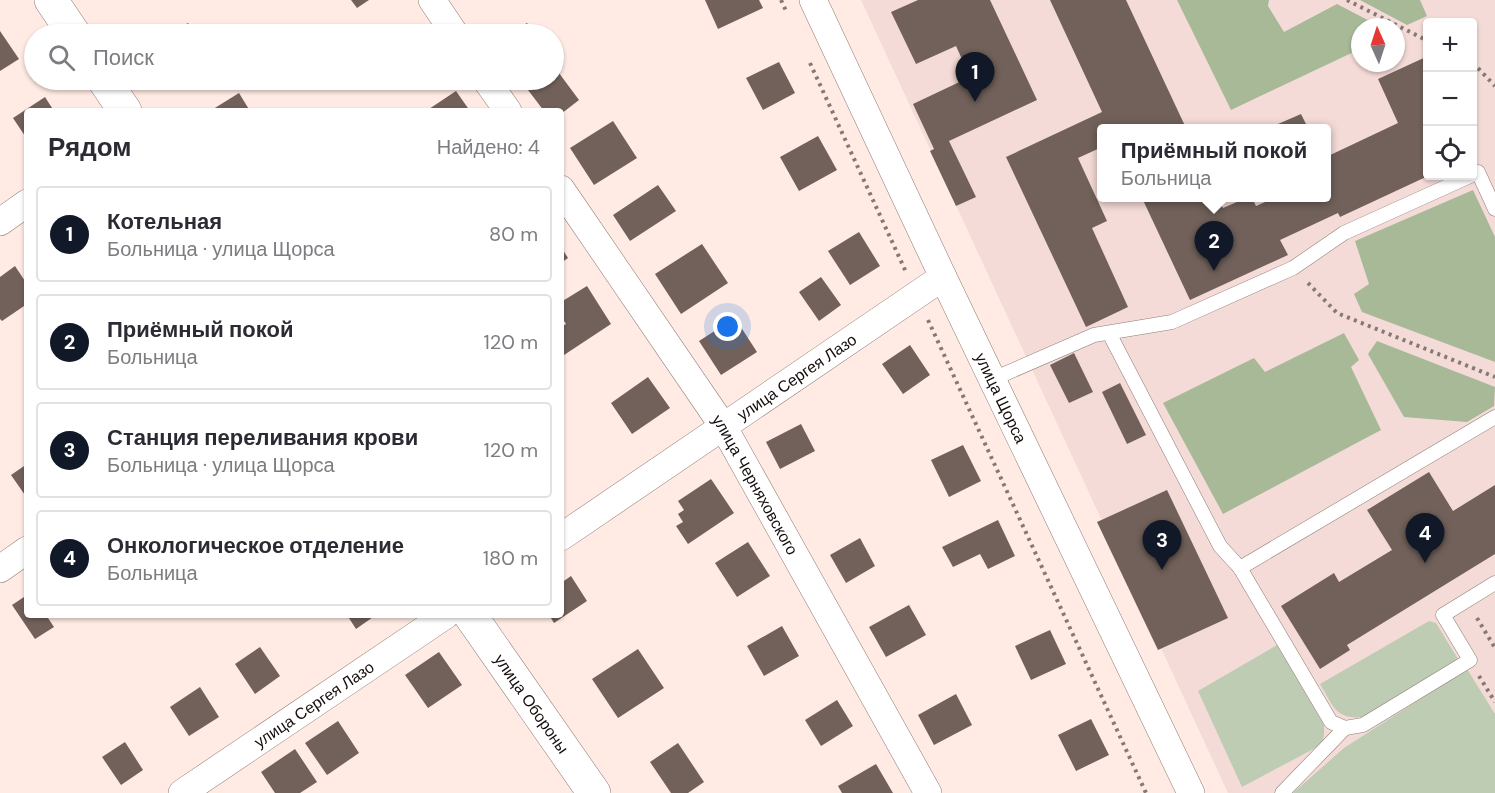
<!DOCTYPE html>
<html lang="ru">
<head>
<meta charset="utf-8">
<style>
  :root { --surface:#fff; --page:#f7f7f7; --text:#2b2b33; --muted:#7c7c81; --line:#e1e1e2; --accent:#111827 }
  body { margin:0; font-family:"DM Sans",sans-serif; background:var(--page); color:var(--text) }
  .controls { position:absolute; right:18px; top:18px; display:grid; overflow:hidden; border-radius:6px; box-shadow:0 2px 4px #0004 }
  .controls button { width:54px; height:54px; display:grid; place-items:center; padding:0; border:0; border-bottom:2px solid var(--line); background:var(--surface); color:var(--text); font:30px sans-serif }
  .compass { position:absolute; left:1351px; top:18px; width:54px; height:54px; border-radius:50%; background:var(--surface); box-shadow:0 2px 4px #0004; rotate:357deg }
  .you { position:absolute; left:728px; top:327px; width:21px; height:21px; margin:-15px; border:4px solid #fff; border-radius:50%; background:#1a73e8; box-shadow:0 0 0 9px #1a73e833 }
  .badge { display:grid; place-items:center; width:39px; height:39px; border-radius:50%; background:var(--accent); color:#fff; font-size:20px; font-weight:700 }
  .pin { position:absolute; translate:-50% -50px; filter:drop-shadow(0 2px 3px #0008) }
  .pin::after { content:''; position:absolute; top:32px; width:21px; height:18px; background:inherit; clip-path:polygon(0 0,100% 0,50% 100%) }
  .popup { position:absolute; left:1097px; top:124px; width:234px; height:78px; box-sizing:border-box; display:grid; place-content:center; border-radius:6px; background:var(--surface); filter:drop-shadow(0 2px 4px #0005); font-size:20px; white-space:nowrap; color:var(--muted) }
  .popup b { font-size:22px; color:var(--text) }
  .popup::after { content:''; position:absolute; left:50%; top:100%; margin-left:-12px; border:12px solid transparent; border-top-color:var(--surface) }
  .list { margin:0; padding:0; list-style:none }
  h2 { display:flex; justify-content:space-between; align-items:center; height:78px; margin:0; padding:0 24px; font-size:26px }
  h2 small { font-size:20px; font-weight:400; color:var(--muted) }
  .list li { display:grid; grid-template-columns:39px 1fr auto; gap:18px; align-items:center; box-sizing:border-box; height:96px; margin:0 12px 12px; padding:0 12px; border:2px solid var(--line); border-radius:6px }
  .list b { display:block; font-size:22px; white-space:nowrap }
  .list p { margin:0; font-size:20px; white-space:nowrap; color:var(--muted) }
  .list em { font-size:20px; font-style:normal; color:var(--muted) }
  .icon { flex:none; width:33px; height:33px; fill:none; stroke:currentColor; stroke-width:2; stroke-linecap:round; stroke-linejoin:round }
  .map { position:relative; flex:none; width:1495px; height:793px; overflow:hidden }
  .search { position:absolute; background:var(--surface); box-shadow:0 2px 4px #0004; left:24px; top:24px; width:540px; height:66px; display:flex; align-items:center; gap:15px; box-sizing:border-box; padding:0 21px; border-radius:33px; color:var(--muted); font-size:22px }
  .panel { position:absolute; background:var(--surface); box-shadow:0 2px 4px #0004; left:24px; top:108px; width:540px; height:510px; border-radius:6px }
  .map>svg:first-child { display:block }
  .medical { fill:#f4dbd7; fill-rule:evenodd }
  .green { fill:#bdccb2 }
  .forest { fill:#a7b997 }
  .building { fill:#71615a }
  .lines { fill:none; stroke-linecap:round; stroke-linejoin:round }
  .service-casing { stroke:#8e7c75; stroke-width:15 }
  .minor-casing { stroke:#8e7c75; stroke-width:28 }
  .tertiary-casing { stroke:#8e7c75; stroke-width:34 }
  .path { stroke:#867974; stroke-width:4; stroke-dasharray:3 4.5; stroke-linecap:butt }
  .service { stroke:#fff; stroke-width:14 }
  .minor { stroke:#fff; stroke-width:27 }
  .tertiary { stroke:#fff; stroke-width:33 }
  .labels { text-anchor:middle; stroke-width:6; stroke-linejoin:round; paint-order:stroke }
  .street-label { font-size:16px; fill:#150e0c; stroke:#ffebe3 }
</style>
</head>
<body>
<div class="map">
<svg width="1495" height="793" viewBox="0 0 1495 793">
  <rect width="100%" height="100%" fill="#ffebe3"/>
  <path class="medical" d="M861,0H1495V793H1228ZM1428,22H1472V176H1428ZM1360,27H1396V63H1360ZM1102,128H1326V198H1102Z"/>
  <g class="green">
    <path d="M1429,621L1436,623L1458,659L1363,717C1335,720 1333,705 1320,684Z"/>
    <path d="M1277,645L1324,725V736L1321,745L1242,787L1198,691Z"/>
    <path d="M1467,669L1495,714V793H1293L1344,748Z"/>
  </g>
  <g class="forest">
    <path d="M1177,0H1269L1268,6L1284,32L1337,4L1381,27H1360V49L1231,110Z"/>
    <path d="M1360,0H1420L1427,16L1407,25Z"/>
    <path d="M1473,190L1495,237V362L1362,312L1354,294L1369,284L1355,241Z"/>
    <path d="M1344,333L1359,360L1351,367L1381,430L1223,514L1163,403L1254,358L1265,372Z"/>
    <path d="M1377,341L1495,387L1494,406L1467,422L1404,417L1368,354Z"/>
  </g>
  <g class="building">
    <path d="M351,0H369L357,8Z"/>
    <path d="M705,0H759L763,8L718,29Z"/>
    <path d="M918,0H990L1037,100L949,141L976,197L956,206L930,151L934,149L913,104L970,77L956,46L916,64L891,12Z"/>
    <path d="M1050,0H1126L1186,128H1102V147L1078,158L1107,221L1092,228L1128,307L1086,327L1006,157L1102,112Z"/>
    <path d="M188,23L196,34H170Z"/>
    <path d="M527,23L535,34H510Z"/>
    <path d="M0,31L19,59L0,71Z"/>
    <path d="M1428,56V176L1340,217L1338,213L1280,240L1288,255L1190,300L1142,198H1218L1223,208L1246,198H1252L1256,206L1272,199L1271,198H1326V157L1398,123L1378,79Z"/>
    <path d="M779,62L795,93L763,110L746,78Z"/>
    <path d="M556,69L579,100L561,114V111H544L528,90L542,80H554V71Z"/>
    <path d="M456,91L470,111H426Z"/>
    <path d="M239,93L250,111H210Z"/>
    <path d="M45,97L54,111H27V139L13,118Z"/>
    <path d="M1301,114L1308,128H1269Z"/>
    <path d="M613,121L637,158L594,185L570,148Z"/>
    <path d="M818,136L837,170L799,191L780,157Z"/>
    <path d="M658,185L676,211L630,241L613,215Z"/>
    <path d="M859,232L880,266L850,285L828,251Z"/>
    <path d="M702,244L728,283L681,314L655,274Z"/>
    <path d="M561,247L568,258L561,263Z"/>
    <path d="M15,266L27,284V304L2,321L0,319V277Z"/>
    <path d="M821,277L841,305L819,321L799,292Z"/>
    <path d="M587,286L611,324L561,357V327L566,324L561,316V302Z"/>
    <path d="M735,318L757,352L721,375L699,341Z"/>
    <path d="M910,345L930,375L903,394L882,364Z"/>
    <path d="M1074,353L1093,392L1069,403L1050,365Z"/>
    <path d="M648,377L670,408L632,434L611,403Z"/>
    <path d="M1120,383L1146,435L1127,444L1102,392Z"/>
    <path d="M801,424L815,451L780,469L766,442Z"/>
    <path d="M963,445L981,481L949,497L931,460Z"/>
    <path d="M27,464V498L11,475Z"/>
    <path d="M1429,472L1453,511L1495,485V554L1347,645L1350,650L1320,669L1281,606L1334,573L1339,582L1392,550L1367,510Z"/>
    <path d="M711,479L734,513L688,544L676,526L683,522L678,514L684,510L678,501Z"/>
    <path d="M1167,490L1228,618L1158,650L1097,522Z"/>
    <path d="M998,520L1015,556L988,569L980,554L953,567L942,547Z"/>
    <path d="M860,538L875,566L846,583L830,555Z"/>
    <path d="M748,542L770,576L737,597L715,563Z"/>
    <path d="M571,576L587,601L554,623L549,615H561V583Z"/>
    <path d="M27,595V615H46L54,627L35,639L12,605Z"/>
    <path d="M909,605L926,635L886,657L869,627Z"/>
    <path d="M347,615H376L356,629Z"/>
    <path d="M782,626L799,656L764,676L747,646Z"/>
    <path d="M1050,630L1066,664L1031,680L1015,646Z"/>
    <path d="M260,647L280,676L255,694L235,664Z"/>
    <path d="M638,649L664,688L618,718L592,679Z"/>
    <path d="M439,652L462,685L428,708L405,675Z"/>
    <path d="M200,687L219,717L189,736L170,707Z"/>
    <path d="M956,694L972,725L934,745L918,715Z"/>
    <path d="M837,700L853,726L821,746L805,720Z"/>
    <path d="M1091,719L1109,755L1076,771L1058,735Z"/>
    <path d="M338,721L359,753L327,775L305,743Z"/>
    <path d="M125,742L143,770L121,785L102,757Z"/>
    <path d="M678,743L704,782L688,793H671L650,762Z"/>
    <path d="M295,749L317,782L300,793H275L261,772Z"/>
    <path d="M876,764L893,793H842L838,786Z"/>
  </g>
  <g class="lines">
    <defs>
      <g id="service">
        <path d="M1472,174L1478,172L1495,209"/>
        <path d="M1109,333L1220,546L1240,568"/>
        <path d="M993,379L1094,335L1172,322L1293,268L1344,233L1470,176"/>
        <path d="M1495,417L1240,568L1331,722L1345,728L1363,725L1470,660L1443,615L1495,583"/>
        <path d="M1282,793L1345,728"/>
      </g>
      <g id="minor">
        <path d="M432,0L455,34"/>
        <path id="s1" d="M813,0L943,277L1191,793"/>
        <path d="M486,80L508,111"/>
        <path id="s2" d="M561,189L723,426L928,793"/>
        <path d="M0,222L27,203"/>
        <path id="s3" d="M561,537L943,277"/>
        <path d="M0,569L27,550"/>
        <path id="s4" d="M182,793L446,615"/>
      </g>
      <g id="tertiary">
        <path d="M51,0L74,34"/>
        <path d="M104,80L125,111"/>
        <path id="s5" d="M470,615L594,793"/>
      </g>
    </defs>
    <use href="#service" class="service-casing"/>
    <use href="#minor" class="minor-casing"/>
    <use href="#tertiary" class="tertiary-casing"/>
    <g class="path">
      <path d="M781,0L787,13"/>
      <path d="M1347,0L1428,41"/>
      <path d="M810,63L906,272"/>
      <path d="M1472,64L1476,66L1495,86"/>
      <path d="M1308,283L1337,313L1495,377"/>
      <path d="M928,320L1146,793"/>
      <path d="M1477,618L1495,648"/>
      <path d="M1479,676L1495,702"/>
    </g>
    <use href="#service" class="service"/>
    <use href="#minor" class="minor"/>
    <use href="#tertiary" class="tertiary"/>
  </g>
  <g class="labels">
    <g class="street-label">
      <text dy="6" stroke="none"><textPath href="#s3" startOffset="285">улица Сергея Лазо</textPath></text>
      <text dy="6" stroke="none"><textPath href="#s1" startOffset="440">улица Щорса</textPath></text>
      <text dy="6" stroke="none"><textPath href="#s2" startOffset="354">улица Черняховского</textPath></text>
      <text dy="6" stroke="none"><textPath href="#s4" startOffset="159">улица Сергея Лазо</textPath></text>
      <text dy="6" stroke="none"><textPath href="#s5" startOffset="108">улица Обороны</textPath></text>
    </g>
  </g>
</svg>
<div class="controls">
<button>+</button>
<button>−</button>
<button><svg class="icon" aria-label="locate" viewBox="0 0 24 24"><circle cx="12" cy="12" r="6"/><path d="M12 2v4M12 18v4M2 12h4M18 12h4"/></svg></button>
</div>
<svg class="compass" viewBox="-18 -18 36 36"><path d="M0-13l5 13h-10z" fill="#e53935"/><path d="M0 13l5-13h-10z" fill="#7c7c81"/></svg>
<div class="you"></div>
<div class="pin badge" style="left:975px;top:102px">1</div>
<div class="pin badge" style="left:1214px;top:271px">2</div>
<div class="popup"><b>Приёмный покой</b>Больница</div>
<div class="pin badge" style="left:1162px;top:570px">3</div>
<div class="pin badge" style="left:1425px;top:563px">4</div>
<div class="search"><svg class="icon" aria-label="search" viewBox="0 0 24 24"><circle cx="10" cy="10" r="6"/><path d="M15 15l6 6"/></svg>Поиск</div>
<section class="panel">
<h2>Рядом<small>Найдено: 4</small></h2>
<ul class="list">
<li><span class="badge">1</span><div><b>Котельная</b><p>Больница · улица Щорса</p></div><em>80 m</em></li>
<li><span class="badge">2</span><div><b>Приёмный покой</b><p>Больница</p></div><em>120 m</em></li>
<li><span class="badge">3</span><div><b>Станция переливания крови</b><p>Больница · улица Щорса</p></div><em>120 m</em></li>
<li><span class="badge">4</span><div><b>Онкологическое отделение</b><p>Больница</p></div><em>180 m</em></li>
</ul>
</section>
</div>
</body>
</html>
